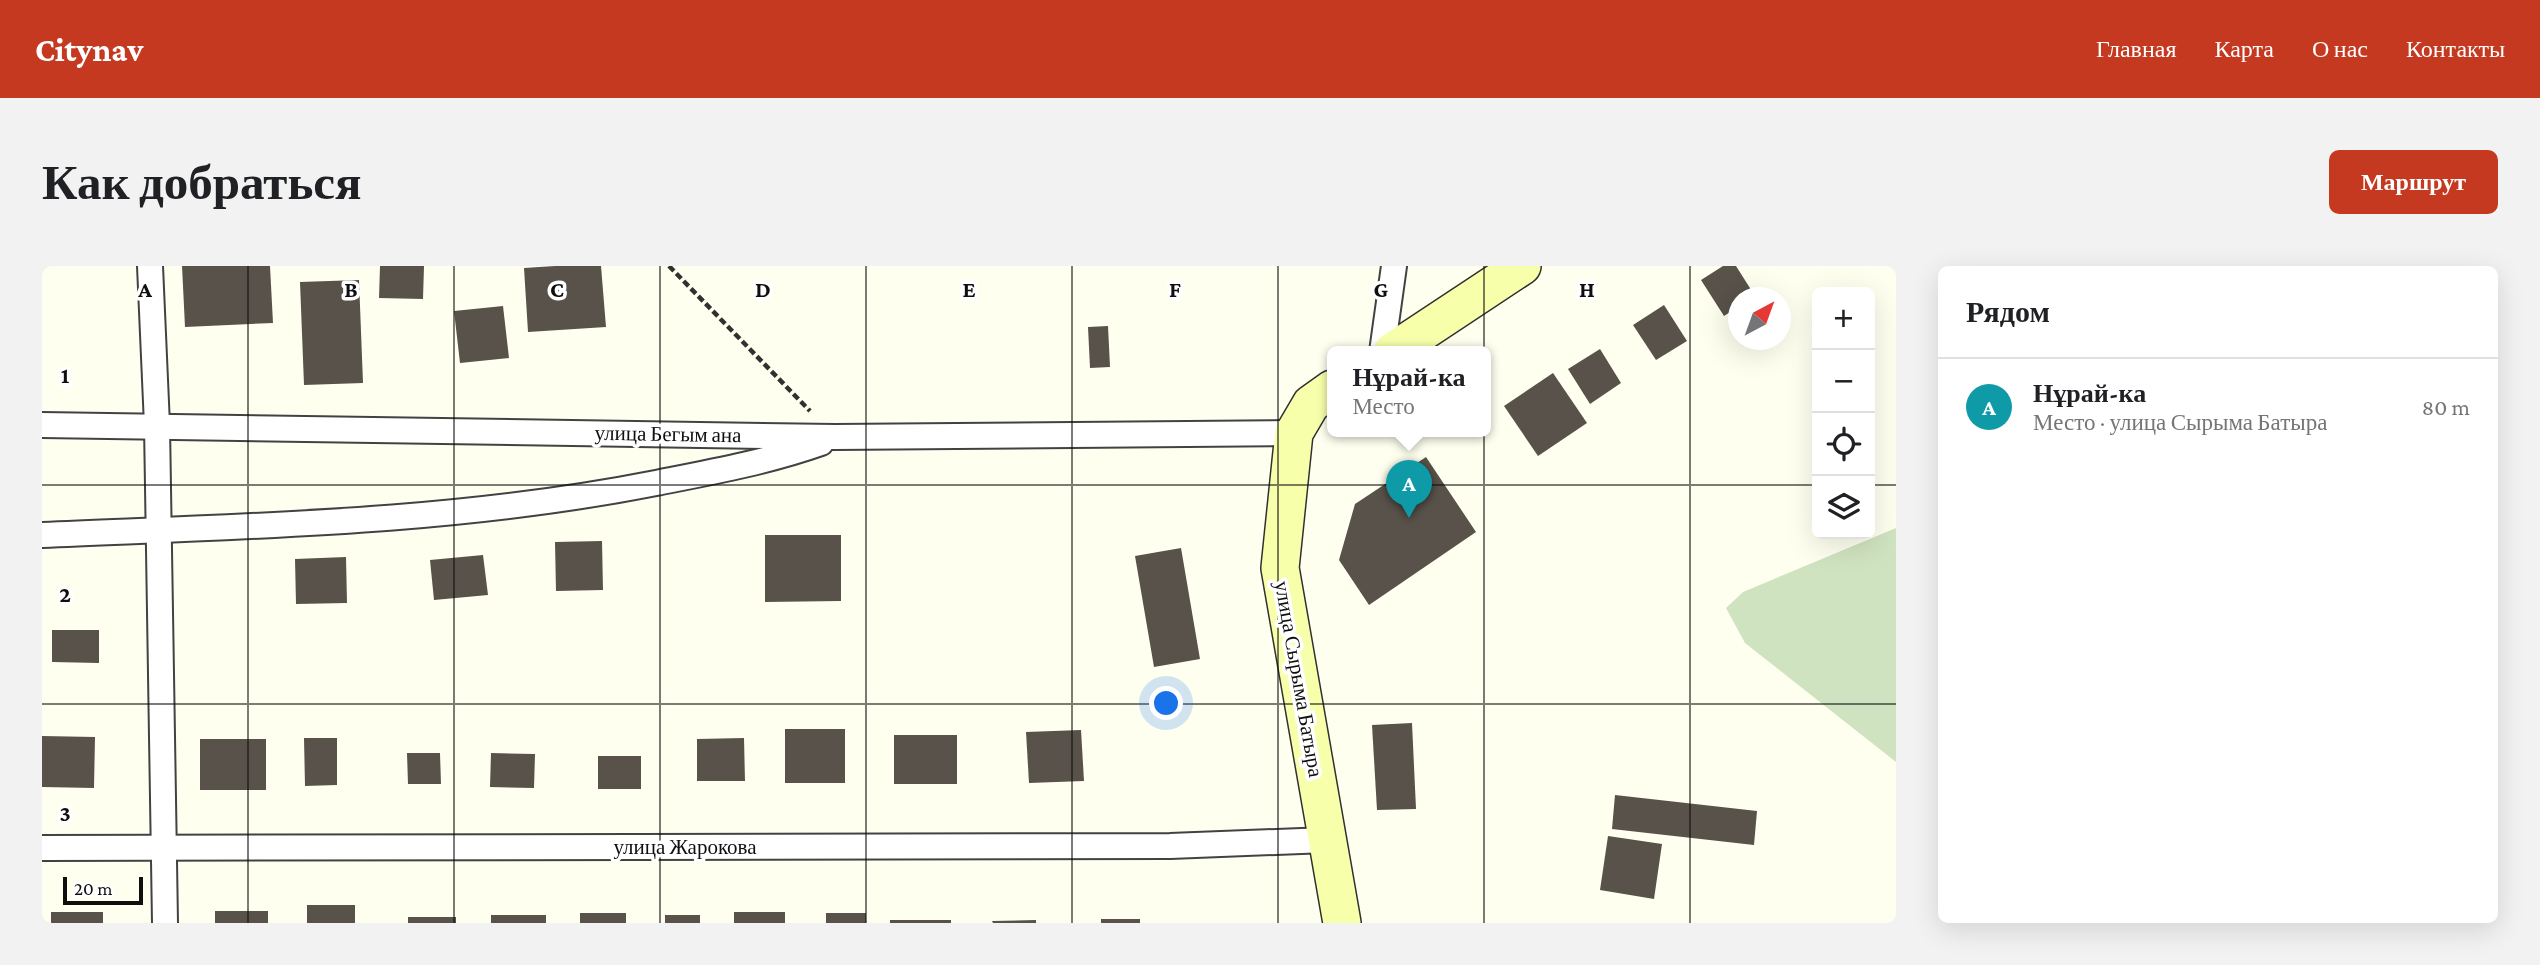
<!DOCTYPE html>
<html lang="ru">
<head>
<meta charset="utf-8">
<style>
  :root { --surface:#fff; --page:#f2f2f2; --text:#202124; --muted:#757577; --line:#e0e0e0; --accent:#c53920 }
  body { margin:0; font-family:"Crimson Pro",serif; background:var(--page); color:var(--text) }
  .controls { position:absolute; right:21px; top:21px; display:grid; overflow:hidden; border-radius:10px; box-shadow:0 7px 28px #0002 }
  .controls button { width:63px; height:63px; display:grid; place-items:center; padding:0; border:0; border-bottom:2px solid var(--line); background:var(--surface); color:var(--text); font:35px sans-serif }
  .compass { position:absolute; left:1686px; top:21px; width:63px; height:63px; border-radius:50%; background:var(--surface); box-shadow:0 7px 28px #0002; rotate:41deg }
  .scale { position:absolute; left:21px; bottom:18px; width:80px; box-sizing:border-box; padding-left:7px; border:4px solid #0f0f0f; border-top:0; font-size:19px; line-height:24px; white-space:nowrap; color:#0f0f0f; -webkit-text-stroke:5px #fff; paint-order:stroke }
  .you { position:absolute; left:1125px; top:438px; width:24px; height:24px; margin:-18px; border:5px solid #fff; border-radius:50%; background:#1a73e8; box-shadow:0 0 0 10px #1a73e833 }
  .badge { display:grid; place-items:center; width:46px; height:46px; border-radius:50%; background:var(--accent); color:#fff; font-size:23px; font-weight:700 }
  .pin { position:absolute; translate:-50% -58px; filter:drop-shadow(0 2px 4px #0008) }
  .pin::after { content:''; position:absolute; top:37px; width:24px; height:21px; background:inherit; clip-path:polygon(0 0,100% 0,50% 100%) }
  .popup { position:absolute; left:1285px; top:80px; width:164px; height:91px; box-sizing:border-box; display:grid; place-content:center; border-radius:10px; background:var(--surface); filter:drop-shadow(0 2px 5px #0005); font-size:23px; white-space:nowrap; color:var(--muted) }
  .popup b { font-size:26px; color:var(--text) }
  .popup::after { content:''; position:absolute; left:50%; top:100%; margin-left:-14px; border:14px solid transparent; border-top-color:var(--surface) }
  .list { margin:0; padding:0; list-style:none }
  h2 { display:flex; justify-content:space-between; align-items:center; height:91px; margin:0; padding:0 28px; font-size:30px }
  h2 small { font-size:23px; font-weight:400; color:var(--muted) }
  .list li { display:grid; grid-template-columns:46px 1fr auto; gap:21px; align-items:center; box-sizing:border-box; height:98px; padding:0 28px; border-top:2px solid var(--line) }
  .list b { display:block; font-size:26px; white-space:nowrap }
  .list p { margin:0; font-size:23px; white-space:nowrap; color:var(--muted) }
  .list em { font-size:23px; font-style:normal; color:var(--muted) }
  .icon { flex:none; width:38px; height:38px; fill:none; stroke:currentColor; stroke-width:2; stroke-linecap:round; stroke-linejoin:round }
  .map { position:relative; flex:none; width:1854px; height:657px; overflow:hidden; border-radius:10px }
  header { display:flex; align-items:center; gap:42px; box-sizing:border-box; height:98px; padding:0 35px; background:var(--accent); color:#fff }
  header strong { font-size:33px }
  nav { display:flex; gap:38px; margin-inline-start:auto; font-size:24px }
  .intro { display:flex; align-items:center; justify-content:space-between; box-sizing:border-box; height:168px; padding:0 42px }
  h1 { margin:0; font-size:49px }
  .button { padding:18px 32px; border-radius:10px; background:var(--accent); color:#fff; font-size:24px; font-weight:700 }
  main { display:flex; gap:42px; padding:0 42px }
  aside { flex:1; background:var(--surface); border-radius:10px; box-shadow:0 7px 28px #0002 }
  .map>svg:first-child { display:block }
  .cemetery { fill:#d0e3c0 }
  .building { fill:#58524a }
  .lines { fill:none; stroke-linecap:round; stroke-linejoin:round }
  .street-casing { stroke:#424242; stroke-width:28 }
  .secondary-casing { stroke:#313131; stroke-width:40 }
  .path { stroke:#313131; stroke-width:4.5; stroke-dasharray:7 3.5; stroke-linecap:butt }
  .street { stroke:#fff; stroke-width:24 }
  .secondary { stroke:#f8ffab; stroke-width:37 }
  .grid { fill:none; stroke:#0f0f0f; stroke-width:2; stroke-opacity:0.55 }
  .labels { text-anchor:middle; stroke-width:7; stroke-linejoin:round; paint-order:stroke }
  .street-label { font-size:21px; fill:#0f0f0f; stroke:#fff }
  .grid-label { font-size:23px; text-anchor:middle; font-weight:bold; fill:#0f0f0f; stroke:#fff; stroke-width:7; stroke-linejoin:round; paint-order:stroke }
</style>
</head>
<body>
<header>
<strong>Citynav</strong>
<nav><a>Главная</a><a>Карта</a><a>О нас</a><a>Контакты</a></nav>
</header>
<div class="intro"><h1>Как добраться</h1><a class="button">Маршрут</a></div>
<main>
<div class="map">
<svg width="1854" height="657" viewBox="0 0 1854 657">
  <rect width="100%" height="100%" fill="#fffff0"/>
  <path class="cemetery" d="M1854,262V496L1703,377L1684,342L1701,326Z"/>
  <g class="building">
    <path d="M140,0H228L231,57L143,61Z"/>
    <path d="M338,0H382L381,33L337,32Z"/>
    <path d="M513,0H559L564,61L486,66L482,2Z"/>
    <path d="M1681,0H1694L1713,30L1696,32V41L1682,50L1659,14Z"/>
    <path d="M317,14L321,117L262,119L258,16Z"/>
    <path d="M1622,39L1645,75L1614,94L1591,59Z"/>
    <path d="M461,40L467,92L418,97L412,45Z"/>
    <path d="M1066,60L1068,101L1048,102L1046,61Z"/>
    <path d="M1558,83L1579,117L1548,138L1526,103Z"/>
    <path d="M1511,107L1545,157L1496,190L1462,140Z"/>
    <path d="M1384,191L1434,266L1327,339L1297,294L1313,238Z"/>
    <path d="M723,269H799V335L723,336Z"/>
    <path d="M560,275L561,324L514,325L513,276Z"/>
    <path d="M1139,282L1158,393L1112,401L1093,290Z"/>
    <path d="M441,289L446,329L392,334L388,294Z"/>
    <path d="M304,291L305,337L254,338L253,293Z"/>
    <path d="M10,364H57V397L10,396Z"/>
    <path d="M1370,457L1374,543L1335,544L1330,459Z"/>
    <rect x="743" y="463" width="60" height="54"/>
    <path d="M1039,464L1042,515L987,517L984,466Z"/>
    <rect x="852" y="469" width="63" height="49"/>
    <path d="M0,470L53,471L52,522L0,521Z"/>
    <path d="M262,472H295V519L263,520Z"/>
    <path d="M702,472L703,515H655V473Z"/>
    <rect x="158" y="473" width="66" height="51"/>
    <path d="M365,487H398L399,518H366Z"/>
    <path d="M449,487L493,488L492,522L448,521Z"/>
    <rect x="556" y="490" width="43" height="33"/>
    <path d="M1573,529L1715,545L1712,579L1570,563Z"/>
    <path d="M1566,570L1620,578L1612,633L1558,624Z"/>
    <rect x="265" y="639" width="48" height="18"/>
    <rect x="173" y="645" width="53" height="12"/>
    <rect x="9" y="646" width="52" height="11"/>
    <rect x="692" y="646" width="51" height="11"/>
    <rect x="538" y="647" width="46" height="10"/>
    <rect x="784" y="647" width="40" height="10"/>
    <rect x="449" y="649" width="55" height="8"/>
    <rect x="623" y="649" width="35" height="8"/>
    <rect x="366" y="651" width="48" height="6"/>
    <rect x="1059" y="653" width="39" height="4"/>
    <rect x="848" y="654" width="61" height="3"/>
    <path d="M994,654V657H951L950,655Z"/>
  </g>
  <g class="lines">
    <defs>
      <g id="street">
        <path d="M108,0L115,159L123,657"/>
        <path d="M1340,86L1352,0"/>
        <path d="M0,159L793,171L1252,167"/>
        <path d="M0,269C206,260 411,257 614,217C670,206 725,196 779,177"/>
        <path d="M0,582L1128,580L1285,574"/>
      </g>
      <g id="secondary">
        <path d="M1350,86L1480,0"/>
        <path d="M1290,123L1269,138L1252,167L1238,302L1300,657"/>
      </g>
    </defs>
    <use href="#street" class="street-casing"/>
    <use href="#secondary" class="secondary-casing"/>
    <path class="path" d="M627,0L768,145"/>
    <use href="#street" class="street"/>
    <use href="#secondary" class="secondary"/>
  </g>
  <path class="grid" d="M206,0V657M412,0V657M618,0V657M824,0V657M1030,0V657M1236,0V657M1442,0V657M1648,0V657M0,219H1775M1828,219H1854M0,438H1854"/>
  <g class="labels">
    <g class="street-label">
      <text transform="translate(626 168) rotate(1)" y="7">улица Бегым ана</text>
      <text transform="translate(1257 413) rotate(80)" y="7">улица Сырыма Батыра</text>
      <text x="643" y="588">улица Жарокова</text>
    </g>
  </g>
  <g class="grid-label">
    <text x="103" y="31">A</text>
    <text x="309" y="31">B</text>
    <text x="515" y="31">C</text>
    <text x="721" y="31">D</text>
    <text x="927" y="31">E</text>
    <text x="1133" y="31">F</text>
    <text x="1339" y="31">G</text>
    <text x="1545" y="31">H</text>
    <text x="23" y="117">1</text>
    <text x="23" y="336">2</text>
    <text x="23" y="555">3</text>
  </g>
</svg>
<div class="controls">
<button>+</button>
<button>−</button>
<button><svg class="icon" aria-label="locate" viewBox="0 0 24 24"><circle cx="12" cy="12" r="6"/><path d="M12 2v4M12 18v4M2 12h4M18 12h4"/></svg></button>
<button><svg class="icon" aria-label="layers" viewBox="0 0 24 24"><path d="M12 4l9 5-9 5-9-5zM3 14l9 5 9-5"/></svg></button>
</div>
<svg class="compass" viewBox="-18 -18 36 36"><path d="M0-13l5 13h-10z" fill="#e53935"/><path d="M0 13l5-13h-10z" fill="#757577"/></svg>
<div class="scale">20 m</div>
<div class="you"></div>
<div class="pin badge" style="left:1367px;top:252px;background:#0f9aa8">A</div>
<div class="popup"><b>Нұрай-ка</b>Место</div>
</div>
<aside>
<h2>Рядом<small></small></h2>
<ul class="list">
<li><span class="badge" style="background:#0f9aa8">A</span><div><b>Нұрай-ка</b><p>Место · улица Сырыма Батыра</p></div><em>80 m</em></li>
</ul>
</aside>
</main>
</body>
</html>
